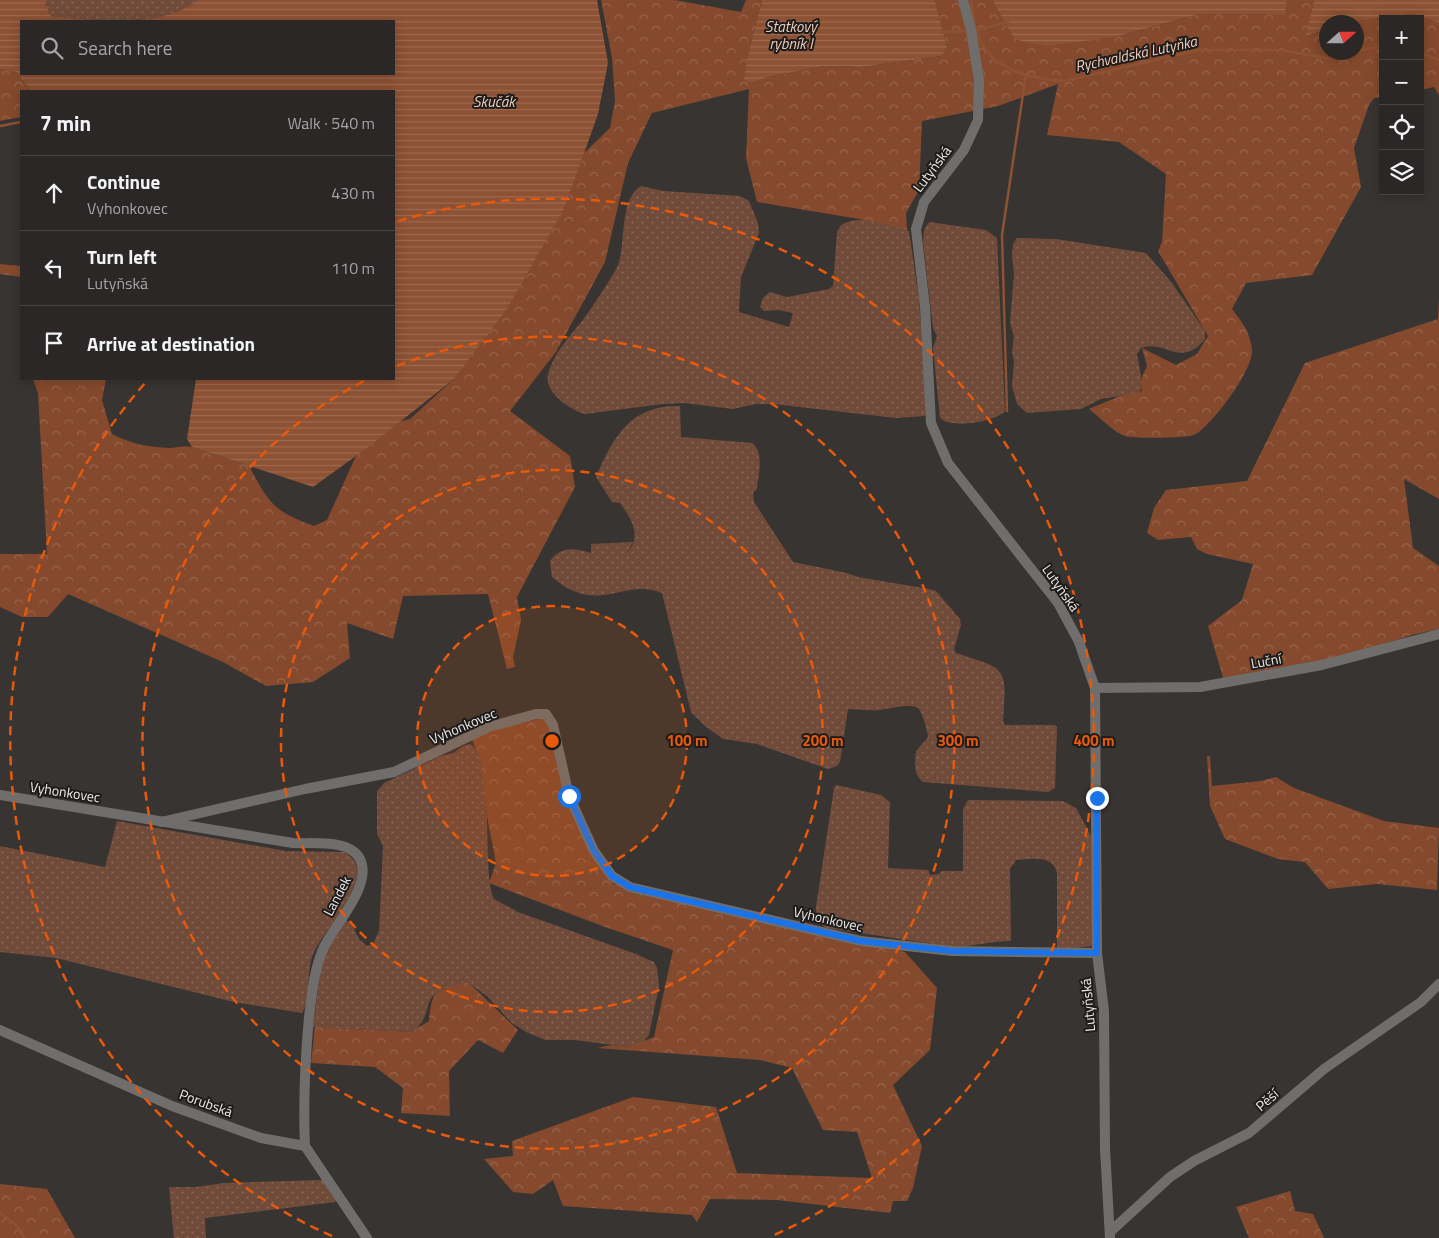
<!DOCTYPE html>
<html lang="en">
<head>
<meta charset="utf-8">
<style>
  :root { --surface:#2a2726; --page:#363332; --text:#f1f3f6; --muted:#a5a5a7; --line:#464443 }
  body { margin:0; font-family:"Titillium Web",sans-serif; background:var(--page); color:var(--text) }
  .controls { position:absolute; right:15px; top:15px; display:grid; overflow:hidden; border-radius:0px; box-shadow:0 2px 12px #0003 }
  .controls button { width:45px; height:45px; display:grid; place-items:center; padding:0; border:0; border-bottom:1px solid var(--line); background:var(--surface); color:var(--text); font:25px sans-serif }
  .compass { position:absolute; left:1319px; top:15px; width:45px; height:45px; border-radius:50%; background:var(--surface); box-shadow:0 2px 12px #0003; rotate:69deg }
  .stop { position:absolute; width:15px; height:15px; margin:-11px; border:4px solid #1a73e8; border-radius:50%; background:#fff }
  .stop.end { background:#1a73e8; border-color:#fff; box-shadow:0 1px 5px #0008 }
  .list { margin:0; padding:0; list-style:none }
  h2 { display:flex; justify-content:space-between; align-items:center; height:65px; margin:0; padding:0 20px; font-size:21px }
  h2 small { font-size:16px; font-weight:400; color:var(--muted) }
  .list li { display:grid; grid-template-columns:32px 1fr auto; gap:15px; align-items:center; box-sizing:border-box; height:75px; padding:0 20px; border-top:1px solid var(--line) }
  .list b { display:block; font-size:19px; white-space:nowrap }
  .list p { margin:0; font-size:16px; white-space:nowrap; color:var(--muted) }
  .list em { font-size:16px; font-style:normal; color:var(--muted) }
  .icon { flex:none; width:28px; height:28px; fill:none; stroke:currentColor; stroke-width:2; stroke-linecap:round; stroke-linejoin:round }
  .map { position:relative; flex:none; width:1439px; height:1238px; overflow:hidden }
  .search { position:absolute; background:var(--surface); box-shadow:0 2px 12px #0003; left:20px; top:20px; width:375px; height:55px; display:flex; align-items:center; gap:12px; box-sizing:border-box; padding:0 18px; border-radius:0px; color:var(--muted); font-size:19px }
  .panel { position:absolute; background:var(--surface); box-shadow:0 2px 12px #0003; left:20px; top:90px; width:375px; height:290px; border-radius:0px }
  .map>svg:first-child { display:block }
  .grass { fill:url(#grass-dots) }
  .forest { fill:url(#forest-crowns) }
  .water { fill:url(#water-rules); fill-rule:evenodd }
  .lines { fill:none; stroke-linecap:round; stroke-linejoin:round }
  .stream { stroke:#8d5133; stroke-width:2.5 }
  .minor { stroke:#706e6d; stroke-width:10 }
  .route { stroke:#1a73e8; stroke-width:6 }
  .ring { fill:none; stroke:#e8590c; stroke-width:2.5; stroke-dasharray:9 6 }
  .labels { text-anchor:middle; stroke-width:4; stroke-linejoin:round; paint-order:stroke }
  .street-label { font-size:14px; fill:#eeebea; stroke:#1e1c1b }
  .water-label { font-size:15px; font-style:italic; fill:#f3cebc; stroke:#1e1c1b }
  .centre { fill:#e8590c; stroke:#1e1c1b; stroke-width:2.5 }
  .ring-label { font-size:15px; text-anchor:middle; font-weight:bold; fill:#e8590c; stroke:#1e1c1b; stroke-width:4; stroke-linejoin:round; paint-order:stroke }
</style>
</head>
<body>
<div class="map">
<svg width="1439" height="1238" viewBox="0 0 1439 1238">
  <defs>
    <pattern id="grass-dots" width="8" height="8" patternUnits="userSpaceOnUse" patternTransform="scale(1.25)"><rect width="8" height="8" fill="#714b39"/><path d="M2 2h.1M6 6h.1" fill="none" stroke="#866556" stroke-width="1.8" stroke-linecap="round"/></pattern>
    <pattern id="forest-crowns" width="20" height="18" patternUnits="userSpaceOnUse" patternTransform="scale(1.25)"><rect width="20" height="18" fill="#854a2d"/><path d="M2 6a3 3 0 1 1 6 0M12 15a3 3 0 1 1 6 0" fill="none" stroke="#97644c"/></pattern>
    <pattern id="water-rules" width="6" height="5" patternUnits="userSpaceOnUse" patternTransform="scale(1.25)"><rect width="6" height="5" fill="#8d5133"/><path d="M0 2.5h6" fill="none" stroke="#9d6a51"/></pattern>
  </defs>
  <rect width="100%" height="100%" fill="#383432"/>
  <g class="grass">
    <path d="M48,0H197C164,29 93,20 51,16L45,4Z"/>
    <path d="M641,186L663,191L740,196L749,201L758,223L759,233L741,277L739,312L789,327L793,313L778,310L764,311L760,307L763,298L770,292L787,297L829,289L833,286L837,232L841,225C858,214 891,222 909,231L919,299L927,411L925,416L896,418L773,404H756L733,409L684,403L663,404L585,414C571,410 544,393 548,375C553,353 572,334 585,317C593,306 613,276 618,265C626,244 619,199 641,186Z"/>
    <path d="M929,222L986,230L997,238L1005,411C996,422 951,429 940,418L933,348L937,336L933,328L923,242L924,230Z"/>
    <path d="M1017,238L1056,239L1146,253L1172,283L1205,331V339C1181,369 1165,339 1141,348L1137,354L1143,387L1138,393L1101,399L1081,409L1027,413L1017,404L1012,386L1014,361L1012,352L1014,336L1010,323L1014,274L1012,256L1013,244Z"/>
    <path d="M680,406L681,437L752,443C765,453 758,475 757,489L753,493L754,502L793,562L847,573L858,577L929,589L936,591L960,619L961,625L954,649L956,653C1007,670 1007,665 1003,721L1005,725H1055L1057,727L1055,788L1048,792L923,782C913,774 915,762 916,751L928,737C928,733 922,711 918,708C911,703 888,709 879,710C869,711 858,709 848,709L840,762L837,766L828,769L757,744L723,739L705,726L691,712L662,593C624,577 598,617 552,577L550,561C561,546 574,548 591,553V544L633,542L628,552C642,536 631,518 620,503L612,502L596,477C614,435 631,405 680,406Z"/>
    <path d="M470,744C496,757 481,870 494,899L518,912L636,954L654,962L657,968L659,986L649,1035L641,1044L628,1047L575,1040H545L528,1033L512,1023L487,996L470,984C460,987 445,988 436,994C423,1001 432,1020 411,1032L313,1027L322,957L345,920L351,923L359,939L367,946L373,944L379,931L383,846L377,834V791L384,783L441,756L454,753L463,746Z"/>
    <path d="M836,785L881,795L890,802L888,868L928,870L930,875L939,874L941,871H963V809L968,800L1063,801L1076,808L1091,836L1093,946L1057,950V873C1053,854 1031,859 1016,860L1010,869L1011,941C992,941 974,946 955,947L826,928C817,922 816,917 816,907L834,788Z"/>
    <path d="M117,821L286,851L344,852C385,872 319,932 312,957C307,972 310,1001 302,1013L234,1002L56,958L0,952V846L105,867Z"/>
    <path d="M320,1180H323L336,1200L335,1202L205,1218L206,1238H174L169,1187H196L224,1183Z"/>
  </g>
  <g class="forest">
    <path d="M601,0H675L741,12L746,0H762L747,58L753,83L768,77L824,66L862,67L942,56L947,47L935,0H992L1014,39L1119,36L1199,14L1284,15L1287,0H1314L1307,36L1326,30V52H1356V22H1352L1412,14L1439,23V95L1434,87L1420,90V19H1383V97L1374,98L1369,105L1354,148L1361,187L1312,275L1246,283L1232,309C1242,322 1250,332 1252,349C1255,368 1211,427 1194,435C1186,438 1133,439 1125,436C1115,433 1098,416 1089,409L1120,396L1142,391V377L1147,366L1142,348L1176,365L1197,354L1208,336L1158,251L1162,242L1166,174L1119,142L1047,135L1058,84L998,106L922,121L919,190L906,213L907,230L877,222L757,202L746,158L749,89L652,113L628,163L605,262L556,352L510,411L570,456L575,487L517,597L521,620L513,657L515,667L507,669L488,594L403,596L393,639L347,623L350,658L313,682L266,686L223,662L68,594L48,617H22L0,607V554H47L38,393L33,379H106L102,400L112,434C131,444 148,447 169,448C178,448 183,445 192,447L249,466C269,503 273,511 314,526L327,520L356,456L401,421L410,419L454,379L565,207L584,153L610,128L615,101L612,58Z"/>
    <path d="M0,69L16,72L31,91H21V117L0,121Z"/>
    <path d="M0,264L21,266V277L0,274Z"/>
    <path d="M1439,297V499L1404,479L1413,548L1439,566V629L1412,635L1331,661L1224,681L1208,626L1242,600L1253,564L1207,554L1197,549L1191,537L1158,540L1147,533L1154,508L1166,490L1247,481L1305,363L1438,319Z"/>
    <path d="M543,718L548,720L592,854L614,884L905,952L937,988L930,1050L893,1085L922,1146L913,1188L907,1201H893L890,1213L777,1200L710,1199L697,1222L692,1215L563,1206L553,1180L533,1194L513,1192L484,1159L513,1156L512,1141L633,1097L716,1107L737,1173L872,1178L857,1132L823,1130L792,1068L760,1060L597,1048L612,1045L628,1047L654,1037L673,950L605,927L489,883L496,863L487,816L481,763L472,739L502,727Z"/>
    <path d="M1207,756H1210L1212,786L1261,781L1276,777L1294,788L1384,821L1439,828L1437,890L1377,884L1328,889L1305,862L1278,859L1225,839L1210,806Z"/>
    <path d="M463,982L470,984L518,1030L503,1053L478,1040L449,1071L450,1116L401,1113L403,1088L375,1067L311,1063L315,1027L411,1032L429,1021C432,988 435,994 463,982Z"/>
    <path d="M0,1184L47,1189L75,1238H0Z"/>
    <path d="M1290,1191L1295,1211L1313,1214L1324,1238H1249L1236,1207Z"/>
  </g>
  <g class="water">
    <path d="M0,0H48L45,4L51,16C93,20 164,29 197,0H597L608,63L598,114L565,207L507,309L454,379L367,448L313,487L192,447L187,439L196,379H394V91H31L16,72L0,69ZM394,21V74H21V21Z"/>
    <path d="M762,0H935L947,47L942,56L862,67L824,66L768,77L753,83L744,80L747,58Z"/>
    <path d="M992,0H1287L1285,15L1199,14L1119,36L1048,46L1014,39Z"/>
    <path d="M1314,0H1439V23L1412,14L1352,22H1326V30L1306,36Z"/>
  </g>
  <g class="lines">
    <g class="stream">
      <path d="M971,0C973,14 974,29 981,42C997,72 1033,79 1065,81L1198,50H1281L1330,59L1350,52"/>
      <path d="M977,30L1008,22"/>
      <path d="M940,32L969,31"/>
      <path d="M1356,51L1383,46"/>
      <path d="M1420,53L1439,60"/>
      <path d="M0,126L21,122"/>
      <path d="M41,379L42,382"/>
      <path d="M1007,411L1002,235L1026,74"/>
      <path d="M0,1213L15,1224L25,1238"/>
    </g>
    <g class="minor">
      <path d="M963,0L971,30L979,80L978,120L964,150L924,202L916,229L925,307L931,423L948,463L1058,603L1079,642L1095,688L1097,953L1104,1011L1105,1149L1110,1238"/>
      <path d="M1095,688L1200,687L1322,665L1439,634"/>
      <path d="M0,795L293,843C313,844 350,839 360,859C373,885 335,924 324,947C314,969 312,993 309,1017C305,1061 303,1103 305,1146"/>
      <path d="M161,822L305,789L394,772L489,727L536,714H546L553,725L569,796L594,851L612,876L630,887L861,941L952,951L1097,953"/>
      <path d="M0,1030L172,1106L261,1138L305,1146L367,1238"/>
      <path d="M1110,1232L1170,1177L1194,1161L1249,1133L1324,1069L1421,1002L1439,984"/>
    </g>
  </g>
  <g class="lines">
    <path class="route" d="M569,796L594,851L612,876L630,887L861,941L952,951L1097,953V798"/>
  </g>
  <circle cx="552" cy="741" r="135" fill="#e8590c" fill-opacity=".12"/>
  <g class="ring">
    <circle cx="552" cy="741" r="135"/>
    <circle cx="552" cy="741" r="271"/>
    <path d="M397 366A406 406 0 1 1 368 379"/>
    <path d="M332 1236A542 542 0 0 1 146 382M398 221A542 542 0 0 1 772 1236"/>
  </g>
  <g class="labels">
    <g class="street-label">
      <text transform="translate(932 169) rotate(-53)" y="5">Lutyňská</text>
      <text transform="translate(1061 588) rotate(55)" y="5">Lutyňská</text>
      <text transform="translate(1266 661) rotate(-10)" y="5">Luční</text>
      <text transform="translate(463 726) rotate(-23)" y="5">Vyhonkovec</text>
      <text transform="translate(65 792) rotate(9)" y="5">Vyhonkovec</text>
      <text transform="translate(337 896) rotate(-62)" y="5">Landek</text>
      <text transform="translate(828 919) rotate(13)" y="5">Vyhonkovec</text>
      <text transform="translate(1088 1005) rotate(-95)" y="5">Lutyňská</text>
      <text transform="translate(1267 1100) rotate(-41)" y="5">Pěší</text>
      <text transform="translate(206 1103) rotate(20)" y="5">Porubská</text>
    </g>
    <g class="water-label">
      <text x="791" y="32">Statkový<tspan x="791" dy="17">rybník I</tspan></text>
      <text transform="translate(1136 54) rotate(-12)" y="5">Rychvaldská Lutyňka</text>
      <text x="494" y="107">Skučák</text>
    </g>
  </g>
  <circle cx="552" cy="741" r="8" class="centre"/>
  <g class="ring-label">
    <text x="687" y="746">100 m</text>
    <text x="823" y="746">200 m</text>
    <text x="958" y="746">300 m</text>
    <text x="1094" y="746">400 m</text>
  </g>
</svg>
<div class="controls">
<button>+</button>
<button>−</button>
<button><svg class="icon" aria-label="locate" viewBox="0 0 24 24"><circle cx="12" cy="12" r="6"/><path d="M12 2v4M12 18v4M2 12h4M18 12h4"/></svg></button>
<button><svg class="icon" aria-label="layers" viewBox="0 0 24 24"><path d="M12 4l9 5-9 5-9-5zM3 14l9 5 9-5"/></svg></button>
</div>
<svg class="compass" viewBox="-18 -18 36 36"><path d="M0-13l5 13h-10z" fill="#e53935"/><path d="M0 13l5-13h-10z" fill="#a5a5a7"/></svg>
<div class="stop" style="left:569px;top:796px"></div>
<div class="stop end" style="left:1097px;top:798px"></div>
<div class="search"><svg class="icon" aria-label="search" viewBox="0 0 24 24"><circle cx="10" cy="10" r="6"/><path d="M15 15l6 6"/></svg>Search here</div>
<section class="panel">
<h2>7 min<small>Walk · 540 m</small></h2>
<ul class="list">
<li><svg class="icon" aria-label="ahead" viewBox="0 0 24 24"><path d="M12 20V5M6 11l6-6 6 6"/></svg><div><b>Continue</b><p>Vyhonkovec</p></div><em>430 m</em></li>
<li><svg class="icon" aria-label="left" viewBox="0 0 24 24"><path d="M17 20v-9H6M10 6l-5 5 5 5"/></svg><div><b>Turn left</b><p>Lutyňská</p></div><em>110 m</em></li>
<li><svg class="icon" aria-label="arrive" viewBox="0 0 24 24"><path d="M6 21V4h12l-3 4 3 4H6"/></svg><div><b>Arrive at destination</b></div></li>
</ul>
</section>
</div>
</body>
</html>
